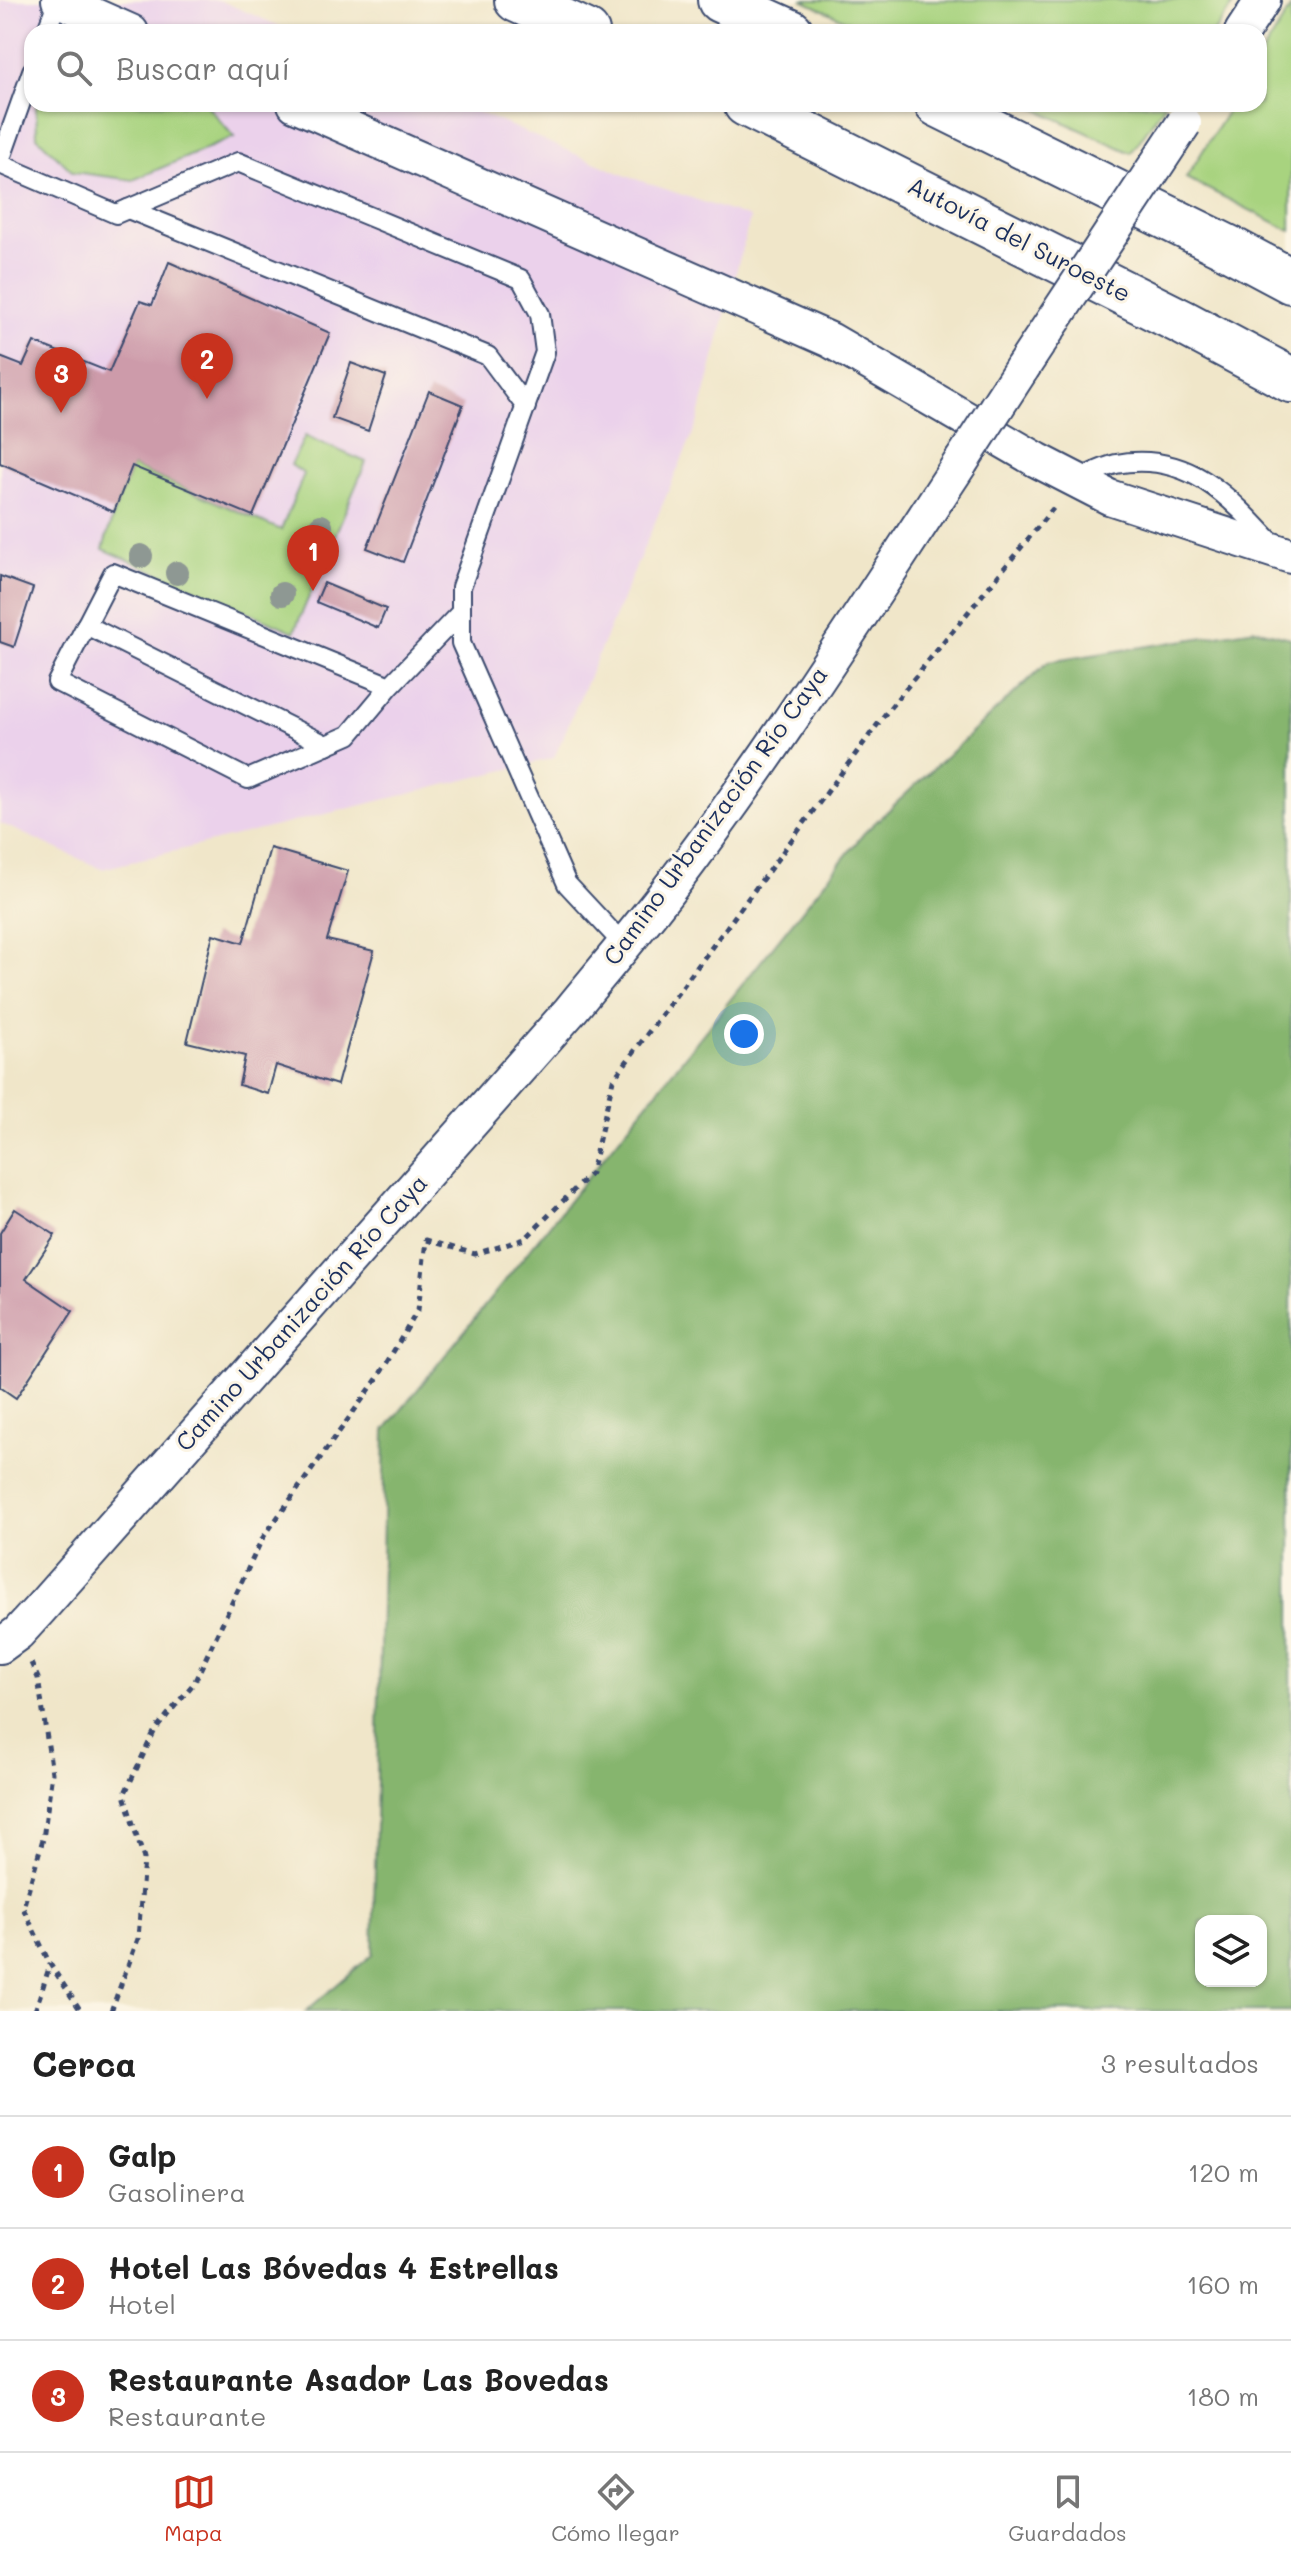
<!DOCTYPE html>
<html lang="es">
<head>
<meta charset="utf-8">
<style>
  :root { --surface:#fff; --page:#f6f6f6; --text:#222; --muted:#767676; --line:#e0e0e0; --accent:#c8321e }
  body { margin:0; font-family:Mali,sans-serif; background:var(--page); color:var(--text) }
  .controls { position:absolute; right:24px; bottom:24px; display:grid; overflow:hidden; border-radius:16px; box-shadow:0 2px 6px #0004 }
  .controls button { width:72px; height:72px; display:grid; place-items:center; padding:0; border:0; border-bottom:2px solid var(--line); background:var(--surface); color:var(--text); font:40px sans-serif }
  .you { position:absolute; left:744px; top:1034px; width:28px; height:28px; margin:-20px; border:6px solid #fff; border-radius:50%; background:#1a73e8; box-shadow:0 0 0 12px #1a73e833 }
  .badge { display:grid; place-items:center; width:52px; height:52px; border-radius:50%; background:var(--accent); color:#fff; font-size:26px; font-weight:700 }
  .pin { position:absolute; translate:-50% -66px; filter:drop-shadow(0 2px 4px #0008) }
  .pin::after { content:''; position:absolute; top:42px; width:28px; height:24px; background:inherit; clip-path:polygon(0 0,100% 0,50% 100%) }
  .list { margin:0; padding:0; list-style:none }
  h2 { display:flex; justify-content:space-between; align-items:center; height:104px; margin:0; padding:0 32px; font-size:34px }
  h2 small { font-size:26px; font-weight:400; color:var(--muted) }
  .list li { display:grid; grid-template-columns:52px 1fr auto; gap:24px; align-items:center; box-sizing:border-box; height:112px; padding:0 32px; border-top:2px solid var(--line) }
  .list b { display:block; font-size:30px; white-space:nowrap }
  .list p { margin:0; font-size:26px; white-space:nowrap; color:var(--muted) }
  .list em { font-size:26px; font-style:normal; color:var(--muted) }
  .icon { flex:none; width:44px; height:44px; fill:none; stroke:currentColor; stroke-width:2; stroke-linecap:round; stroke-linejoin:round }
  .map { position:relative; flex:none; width:1291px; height:2011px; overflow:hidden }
  .search { position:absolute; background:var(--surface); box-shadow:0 2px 6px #0004; left:24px; right:24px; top:24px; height:88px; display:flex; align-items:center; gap:20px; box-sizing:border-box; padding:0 28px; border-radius:24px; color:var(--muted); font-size:30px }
  .sheet { height:440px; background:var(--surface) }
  nav { display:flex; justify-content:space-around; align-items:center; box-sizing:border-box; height:112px; border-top:2px solid var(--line); background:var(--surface); font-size:22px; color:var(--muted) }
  nav a { display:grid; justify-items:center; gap:4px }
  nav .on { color:var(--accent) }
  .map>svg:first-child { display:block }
  .built { fill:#ebd1eb }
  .green { fill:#a8d37f; stroke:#62816e; stroke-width:2 }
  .forest { fill:#86b56e; stroke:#507266; stroke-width:2; fill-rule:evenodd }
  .building { fill:#cd9baa }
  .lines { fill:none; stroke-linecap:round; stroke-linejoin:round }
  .service-casing { stroke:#3b4a6e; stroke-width:22 }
  .minor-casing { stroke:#3b4a6e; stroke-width:38 }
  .motorway-casing { stroke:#3b4a6e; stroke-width:48 }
  .path { stroke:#3b4a6e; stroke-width:5; stroke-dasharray:6 6; stroke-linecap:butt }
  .service { stroke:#fff; stroke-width:18 }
  .minor { stroke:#fff; stroke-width:34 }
  .motorway { stroke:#fff; stroke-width:44 }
  .minor-bridge-casing { stroke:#3b4a6e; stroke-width:38; stroke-linecap:butt }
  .minor-bridge { stroke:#fff; stroke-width:34 }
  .tree { fill:#8e9893 }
  .labels { text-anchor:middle; stroke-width:6; stroke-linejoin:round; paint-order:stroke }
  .street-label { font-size:24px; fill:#1b2f5e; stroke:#fcf5e5 }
</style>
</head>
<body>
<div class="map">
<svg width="1291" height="2011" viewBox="0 0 1291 2011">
  <rect width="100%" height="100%" fill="#fcf5e5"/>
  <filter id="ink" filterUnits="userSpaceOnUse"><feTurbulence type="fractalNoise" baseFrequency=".0125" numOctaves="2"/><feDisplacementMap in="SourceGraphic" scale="16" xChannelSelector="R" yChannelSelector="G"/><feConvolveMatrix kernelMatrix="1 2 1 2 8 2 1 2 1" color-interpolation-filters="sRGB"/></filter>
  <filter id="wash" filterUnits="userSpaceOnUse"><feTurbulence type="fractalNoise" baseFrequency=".006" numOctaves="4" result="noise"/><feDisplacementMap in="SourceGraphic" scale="32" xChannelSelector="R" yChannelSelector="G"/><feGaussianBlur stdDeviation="1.8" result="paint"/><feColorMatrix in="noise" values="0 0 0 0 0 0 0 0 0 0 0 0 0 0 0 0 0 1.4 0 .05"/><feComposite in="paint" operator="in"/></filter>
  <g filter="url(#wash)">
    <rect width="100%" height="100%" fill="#f0e6c9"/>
    <path class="built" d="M0,0H219L293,32H32V104H460L624,175L750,218L697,424L554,758L102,869L0,823Z"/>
    <g class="green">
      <path d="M802,0H1236L1214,32H871Z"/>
      <path d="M1291,7V231L1186,178L1232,104H1259V59Z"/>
      <path d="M36,104H206L234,137L133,180L73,172L37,137Z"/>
      <path d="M1025,104H1165L1131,153Z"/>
      <path d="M305,436L366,462L294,632L103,549L114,512L132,466L281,530L304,474L291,465Z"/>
    </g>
    <path class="forest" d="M1255,629L1291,638V2011H306L373,1954L385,1430L864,833L1048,662ZM1201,1921H1261V1981H1201Z"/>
    <g id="blocks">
      <g class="building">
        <path d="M169,262L330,333L253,516L132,466L114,512L0,463V357L23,366L34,342L109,372L140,301L152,305Z"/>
        <path d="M351,363L386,376L368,431L332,418Z"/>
        <path d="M429,391L463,405L403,562L367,548Z"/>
        <path d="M0,576L33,588L14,647L0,642Z"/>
        <path d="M324,583L386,609L378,628L316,602Z"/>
        <path d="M270,848L348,871L327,940L374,951L337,1085L276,1065L268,1094L239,1085L245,1056L187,1042L213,934L243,943Z"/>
        <path d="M15,1209L55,1235L26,1279L73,1311L16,1398L0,1387V1233Z"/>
      </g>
    </g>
  </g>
  <g filter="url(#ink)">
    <use href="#blocks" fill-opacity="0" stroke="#3b4a6e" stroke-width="2"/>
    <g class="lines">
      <defs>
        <g id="service">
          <path d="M46,32L58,0"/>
          <path d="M0,161L32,71"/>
          <path d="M0,164L116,214L238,162L521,279L540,314L545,352L461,587V643L567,884L624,945"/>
          <path d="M128,209L488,356L526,407"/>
          <path d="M1076,480C1089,475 1103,467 1116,464C1188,451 1229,496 1273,544"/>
          <path d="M86,625L326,745"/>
          <path d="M390,686L349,735L248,779L57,682L113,573L390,686L461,612"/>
        </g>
        <g id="minor">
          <path d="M59,0L131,32"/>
          <path d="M1242,32L1263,0"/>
          <path d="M295,104L830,340L1037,460L1109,497L1291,556"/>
          <path d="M996,408L1022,368"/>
          <path d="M0,1646L18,1633L40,1609L570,1011C602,972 635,933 666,893C772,755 865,607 961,462"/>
        </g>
        <g id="motorway">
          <path d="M517,0L587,32"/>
          <path d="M720,0L791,32"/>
          <path d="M746,104L1182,322L1291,380"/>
          <path d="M937,104L1229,248L1291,281"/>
        </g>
      </defs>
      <use href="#service" class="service-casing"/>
      <use href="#minor" class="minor-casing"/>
      <use href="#motorway" class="motorway-casing"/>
      <g class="path">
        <path d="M31,1663L38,1678L52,1773L43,1839L23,1908L50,1964L81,2011"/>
        <path d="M35,2011L50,1965"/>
        <path d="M111,2011L138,1939L144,1859L124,1795L155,1730L194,1683L262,1539L377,1379L418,1310L426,1240L475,1254L525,1239L591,1173L613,1080L889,709L1055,506"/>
      </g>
      <use href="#service" class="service"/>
      <use href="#minor" class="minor"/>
      <use href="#motorway" class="motorway"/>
      <defs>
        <g id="minor-bridge">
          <path d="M1022,368L1184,123"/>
          <path d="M961,462L996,408"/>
        </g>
      </defs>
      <use href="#minor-bridge" class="minor-bridge-casing"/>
      <use href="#minor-bridge" class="minor-bridge"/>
    </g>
    <g class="tree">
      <circle cx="321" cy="526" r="12"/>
      <circle cx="141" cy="556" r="12"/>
      <circle cx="177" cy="573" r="12"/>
      <circle cx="282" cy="594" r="12"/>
    </g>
  </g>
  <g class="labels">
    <g class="street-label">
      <text transform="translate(1019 240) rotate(27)" y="8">Autovía del Suroeste</text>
      <text transform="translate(716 816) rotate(-54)" y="8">Camino Urbanización Río Caya</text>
      <text transform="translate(302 1313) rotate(-48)" y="8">Camino Urbanización Río Caya</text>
    </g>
  </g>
</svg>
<div class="controls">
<button><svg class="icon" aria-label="layers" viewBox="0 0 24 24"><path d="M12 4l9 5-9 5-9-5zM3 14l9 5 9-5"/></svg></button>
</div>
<div class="you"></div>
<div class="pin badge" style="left:313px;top:591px">1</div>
<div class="pin badge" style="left:207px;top:399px">2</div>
<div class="pin badge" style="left:61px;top:413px">3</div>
<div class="search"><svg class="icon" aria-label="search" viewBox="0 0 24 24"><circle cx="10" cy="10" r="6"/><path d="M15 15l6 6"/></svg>Buscar aquí</div>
</div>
<section class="sheet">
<h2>Cerca<small>3 resultados</small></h2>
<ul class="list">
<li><span class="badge">1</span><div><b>Galp</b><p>Gasolinera</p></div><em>120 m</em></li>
<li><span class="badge">2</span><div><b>Hotel Las Bóvedas 4 Estrellas</b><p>Hotel</p></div><em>160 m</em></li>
<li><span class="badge">3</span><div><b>Restaurante Asador Las Bovedas</b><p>Restaurante</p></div><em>180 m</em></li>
</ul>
</section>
<nav>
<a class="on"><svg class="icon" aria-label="map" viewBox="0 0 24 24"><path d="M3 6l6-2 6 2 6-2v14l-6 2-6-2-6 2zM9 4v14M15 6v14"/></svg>Mapa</a>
<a><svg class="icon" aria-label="directions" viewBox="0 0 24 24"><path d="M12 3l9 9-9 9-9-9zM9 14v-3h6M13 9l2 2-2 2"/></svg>Cómo llegar</a>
<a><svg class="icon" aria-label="saved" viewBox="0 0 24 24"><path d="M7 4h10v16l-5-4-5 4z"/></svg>Guardados</a>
</nav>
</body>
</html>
